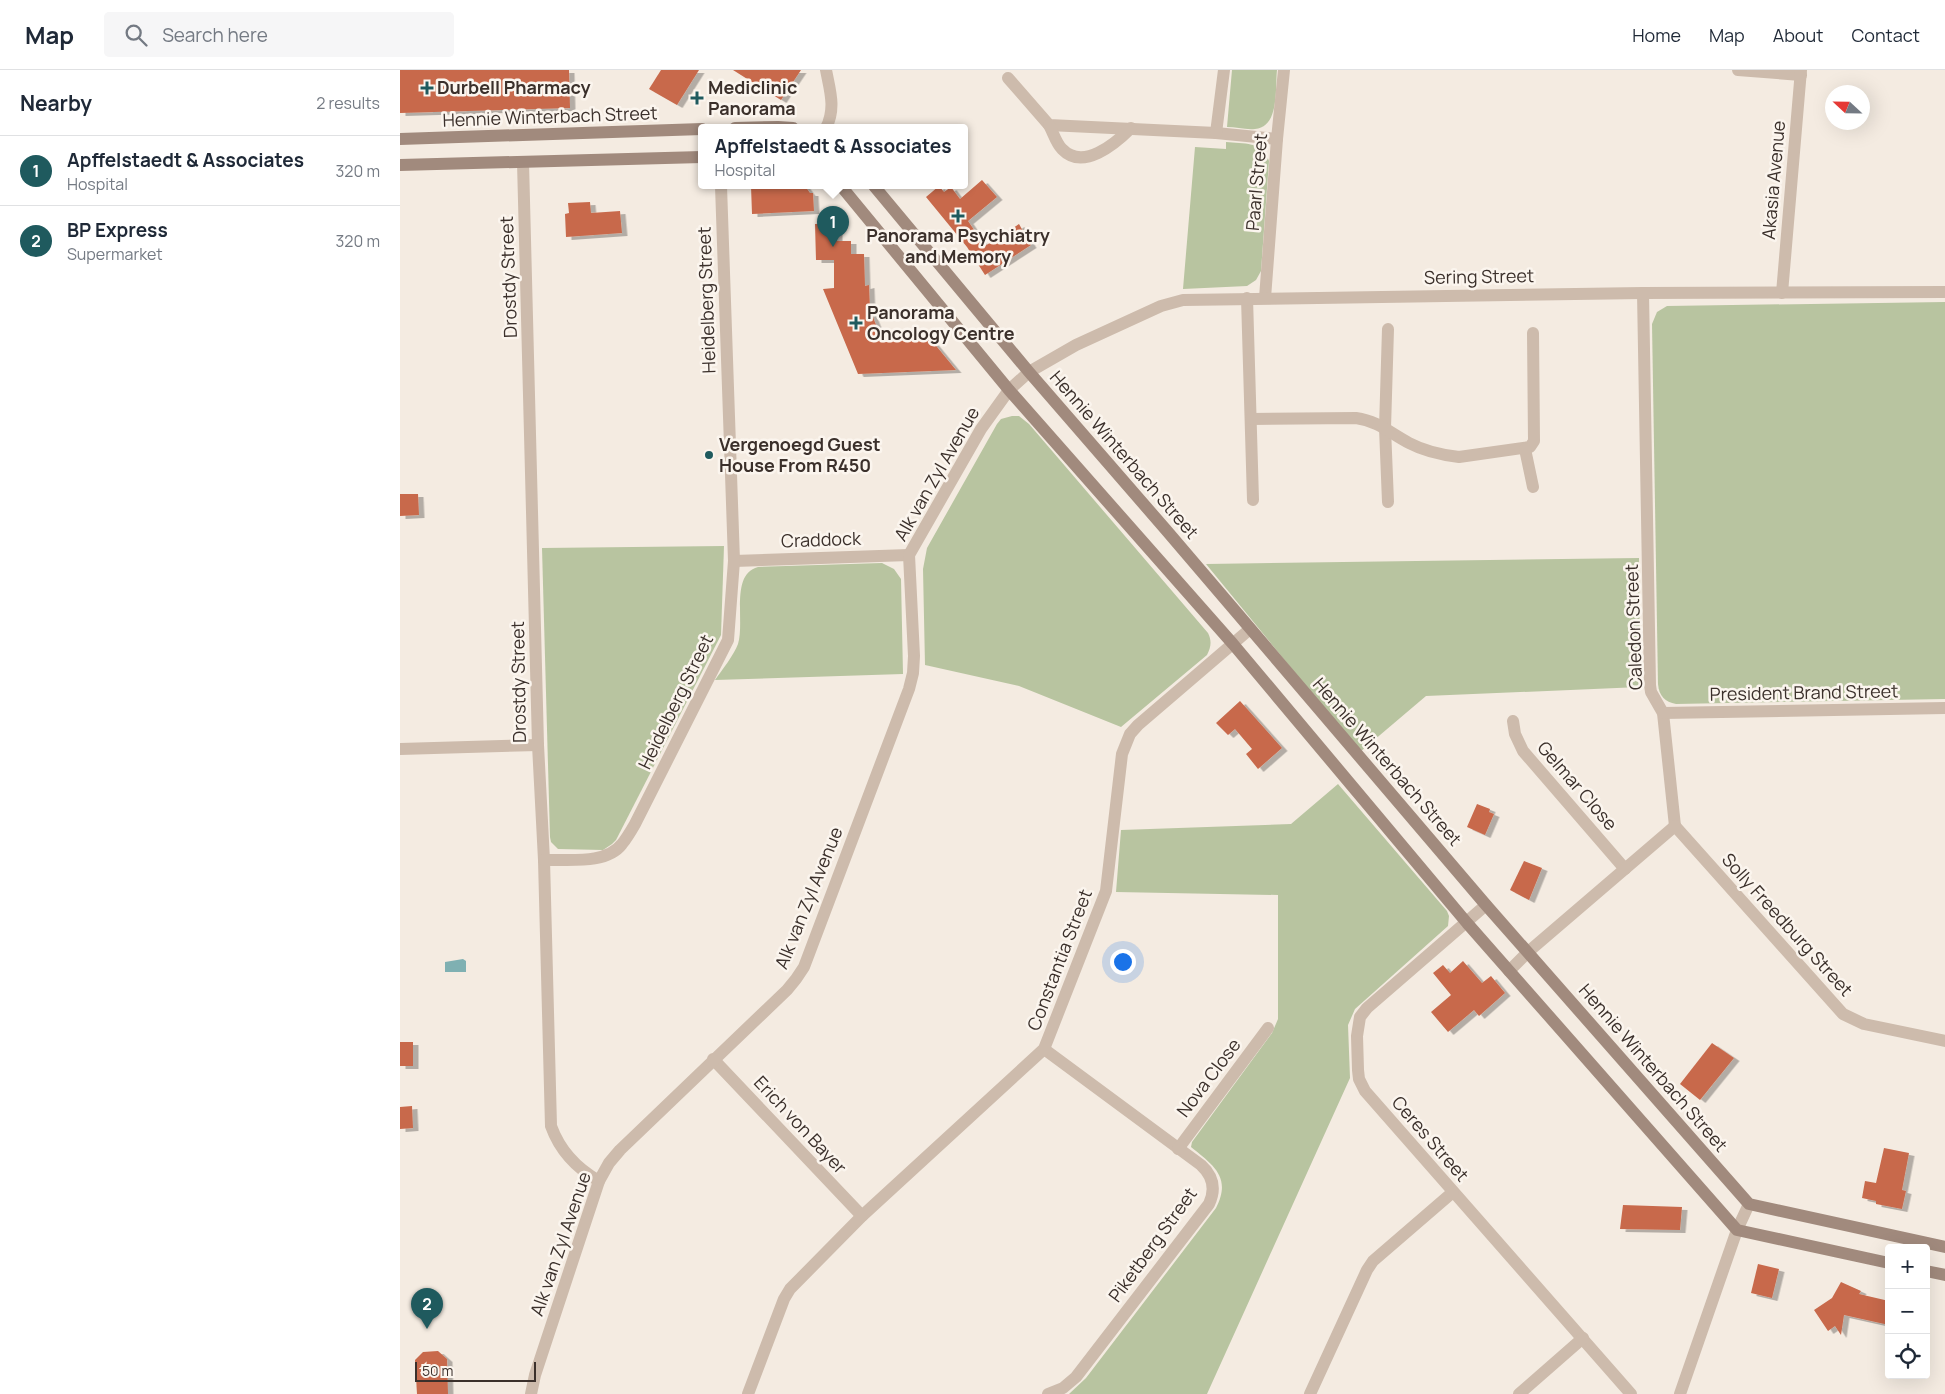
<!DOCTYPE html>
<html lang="en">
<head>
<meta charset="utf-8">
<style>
  :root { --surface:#fff; --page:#f6f6f7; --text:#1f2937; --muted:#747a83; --line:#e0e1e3; --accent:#1f5a5e }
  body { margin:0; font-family:Manrope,sans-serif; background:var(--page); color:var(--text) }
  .controls { position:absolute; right:15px; bottom:15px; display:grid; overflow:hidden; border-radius:5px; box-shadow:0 5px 20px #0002 }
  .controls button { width:45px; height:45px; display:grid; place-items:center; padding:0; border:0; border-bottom:1px solid var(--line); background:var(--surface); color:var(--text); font:25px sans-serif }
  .compass { position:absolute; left:1425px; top:15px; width:45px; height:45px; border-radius:50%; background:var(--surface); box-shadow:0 5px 20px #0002; rotate:292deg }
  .scale { position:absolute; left:15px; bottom:12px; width:121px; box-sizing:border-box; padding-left:5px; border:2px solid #3b302b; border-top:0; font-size:14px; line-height:18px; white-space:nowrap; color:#3b302b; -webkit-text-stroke:4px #fbf5ee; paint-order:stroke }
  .you { position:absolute; left:722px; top:891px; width:18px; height:18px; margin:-12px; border:4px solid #fff; border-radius:50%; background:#1a73e8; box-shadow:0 0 0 8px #1a73e833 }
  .badge { display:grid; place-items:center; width:32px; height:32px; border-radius:50%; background:var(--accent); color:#fff; font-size:16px; font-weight:700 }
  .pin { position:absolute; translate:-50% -41px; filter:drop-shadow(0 1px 2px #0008) }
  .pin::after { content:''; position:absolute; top:26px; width:18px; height:15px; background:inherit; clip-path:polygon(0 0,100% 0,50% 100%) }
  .popup { position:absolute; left:298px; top:54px; width:270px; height:65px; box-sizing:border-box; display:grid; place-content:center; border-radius:5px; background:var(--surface); filter:drop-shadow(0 1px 4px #0005); font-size:16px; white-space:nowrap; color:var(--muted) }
  .popup b { font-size:19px; color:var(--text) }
  .popup::after { content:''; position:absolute; left:50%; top:100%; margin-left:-10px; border:10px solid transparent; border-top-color:var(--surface) }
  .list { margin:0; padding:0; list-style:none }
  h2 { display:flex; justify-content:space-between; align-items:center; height:65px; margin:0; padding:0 20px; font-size:21px }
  h2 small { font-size:16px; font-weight:400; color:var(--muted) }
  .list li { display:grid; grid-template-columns:32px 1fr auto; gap:15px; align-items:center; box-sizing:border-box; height:70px; padding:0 20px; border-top:1px solid var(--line) }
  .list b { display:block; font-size:19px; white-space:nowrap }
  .list p { margin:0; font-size:16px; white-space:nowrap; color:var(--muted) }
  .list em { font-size:16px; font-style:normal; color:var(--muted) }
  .icon { flex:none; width:28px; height:28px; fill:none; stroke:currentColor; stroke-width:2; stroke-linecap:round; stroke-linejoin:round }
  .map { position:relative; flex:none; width:1545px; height:1324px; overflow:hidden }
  header { display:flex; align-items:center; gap:30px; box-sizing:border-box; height:70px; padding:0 25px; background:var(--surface); border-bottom:1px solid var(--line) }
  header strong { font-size:24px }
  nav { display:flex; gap:28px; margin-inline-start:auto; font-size:18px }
  .search { width:350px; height:45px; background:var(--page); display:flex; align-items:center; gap:12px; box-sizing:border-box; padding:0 18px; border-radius:5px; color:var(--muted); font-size:19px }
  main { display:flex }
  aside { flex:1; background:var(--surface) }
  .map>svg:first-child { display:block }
  .green { fill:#b8c4a0 }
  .water { fill:#7fb0b2 }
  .building { fill:#c8694b; filter:url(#shadow) }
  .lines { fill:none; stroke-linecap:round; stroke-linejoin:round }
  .street { stroke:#cdbbac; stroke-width:12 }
  .secondary { stroke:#a18a7d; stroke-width:12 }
  .poi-dot { fill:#1f5a5e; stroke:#fbf5ee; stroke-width:2 }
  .labels { text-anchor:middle; stroke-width:5; stroke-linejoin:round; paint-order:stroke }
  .poi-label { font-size:18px; font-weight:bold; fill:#3b302b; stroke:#fbf5ee; text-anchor:start }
  .street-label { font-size:18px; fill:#3b302b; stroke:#fbf5ee }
</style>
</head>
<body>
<header>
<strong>Map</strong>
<div class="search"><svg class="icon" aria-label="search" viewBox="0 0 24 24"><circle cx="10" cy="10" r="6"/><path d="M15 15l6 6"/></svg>Search here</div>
<nav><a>Home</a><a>Map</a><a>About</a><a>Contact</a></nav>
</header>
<main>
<aside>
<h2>Nearby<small>2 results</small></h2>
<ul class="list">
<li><span class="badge">1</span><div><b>Apffelstaedt &amp; Associates</b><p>Hospital</p></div><em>320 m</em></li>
<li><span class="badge">2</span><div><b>BP Express</b><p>Supermarket</p></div><em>320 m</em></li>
</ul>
</aside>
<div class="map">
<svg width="1545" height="1324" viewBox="0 0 1545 1324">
  <defs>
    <filter id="shadow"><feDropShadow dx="5.5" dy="3" stdDeviation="0" flood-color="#0004"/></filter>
  </defs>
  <rect width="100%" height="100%" fill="#f4ebe1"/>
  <g class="green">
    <path d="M832,0H877C875,17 880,57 855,59C846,60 836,57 827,57Z"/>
    <path d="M826,72C843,74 863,71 869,91L861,201L856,210L847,216L783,219L795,77L826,79Z"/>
    <path d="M1545,232V629L1276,634C1265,632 1259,626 1258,614L1252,254L1257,242L1267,236Z"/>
    <path d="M612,346H619L629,354L808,563C812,571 811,577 807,585L721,657L619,616L525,595L523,499L527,478L597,354L601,349Z"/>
    <path d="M324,476L321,565L216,770L212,774L203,780L158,779L151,772L150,767L142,478Z"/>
    <path d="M1239,488L1240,617L1026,626L960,682L806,494Z"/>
    <path d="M482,493L494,499L501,509L503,604L315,610C322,600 334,585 338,574C345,552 330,504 358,497Z"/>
    <path d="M938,714L1047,841L1049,846L1048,856L955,939L948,955L950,1008L807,1324H669L686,1308L816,1138C832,1107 813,1095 791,1077L792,1072L872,963L878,949V825L716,822L721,760L891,754Z"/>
  </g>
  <path class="water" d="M63,889L66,891V902H45V892Z"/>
  <g class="building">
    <path d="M0,0H169L170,38L0,43Z"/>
    <path d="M261,0H299L277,35L249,19Z"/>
    <path d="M333,0H401L381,30Z"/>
    <path d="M582,110L597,127L568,151L585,176L619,154L631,175L585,205L567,177L526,127L539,116L544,122L551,117L560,129Z"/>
    <path d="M351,116H405L410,123H413L414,141L352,144Z"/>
    <path d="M190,132L191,143L220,141L222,163L166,167L165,144L169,143L168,133Z"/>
    <path d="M437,153V171H451V184H464L465,216L469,215L470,240L481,267L528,266L556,300L458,304L423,219L434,218V190H416L415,154Z"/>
    <path d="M0,424H18L19,445L0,446Z"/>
    <path d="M840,631L882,678L858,699L846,684L852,679L835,659L828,665L816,653Z"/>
    <path d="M1077,734L1090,739L1089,742L1094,744L1085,765L1067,757Z"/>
    <path d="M1124,791L1142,798L1129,830L1110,820Z"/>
    <path d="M1063,891L1082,913L1091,906L1105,923L1079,946L1074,940L1048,962L1031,942L1051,925L1033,903L1043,895L1050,903Z"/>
    <rect x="0" y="972" width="13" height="24"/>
    <path d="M1312,973L1334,988L1300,1030L1280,1014Z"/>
    <path d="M12,1036L13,1058L0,1059V1037Z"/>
    <path d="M1484,1078L1509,1083L1502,1120L1506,1121L1502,1139L1476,1134V1131L1462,1128L1465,1111L1476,1113Z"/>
    <path d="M1223,1135L1282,1137L1280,1160L1220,1159Z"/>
    <path d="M1358,1194L1379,1199L1372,1228L1351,1223Z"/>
    <path d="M1441,1212L1461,1221L1459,1224L1489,1231V1255L1444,1245L1441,1265L1435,1256L1428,1261L1414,1240L1432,1228Z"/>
    <path d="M38,1281L47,1289L48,1324H17L15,1290L23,1282Z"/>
  </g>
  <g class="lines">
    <g class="street">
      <path d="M426,0C430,21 436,38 426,58"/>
      <path d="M1338,0L1401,5"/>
      <path d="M608,8L649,55L816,63L877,69"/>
      <path d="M649,55C653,62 656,73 662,79C683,101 715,74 731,58"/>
      <path d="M816,63L824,0"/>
      <path d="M123,92L138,675L144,790L151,1056C160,1081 176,1098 199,1111"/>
      <path d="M1243,223L1250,615L1251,622L1263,643L1275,756"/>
      <path d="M1382,223L1401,0"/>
      <path d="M847,228L853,430"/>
      <path d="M865,228L877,69L884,0"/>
      <path d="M988,259L985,358L988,432"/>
      <path d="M851,349L956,348C978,351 990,363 1009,373C1024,381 1042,385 1059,387L1130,377L1134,371L1133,263"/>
      <path d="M1125,379L1133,417"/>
      <path d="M334,491L509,485"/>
      <path d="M1263,643L1545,638"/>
      <path d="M1113,651L1115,664L1123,681L1225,799"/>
      <path d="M0,679L138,675"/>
      <path d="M1275,756L1443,944L1464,954L1545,971"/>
      <path d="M144,790C168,789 206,795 222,774C227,768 231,761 235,754L328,570L334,491L321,116"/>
      <path d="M1086,835L967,938L960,947L957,966L958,1000L959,1009L965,1021L1231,1324"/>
      <path d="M1109,901L1128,882L1275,756"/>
      <path d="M644,979L801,1095C813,1106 816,1119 809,1134L676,1307L663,1318L648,1324"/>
      <path d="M313,989L462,1146"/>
      <path d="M778,1079L868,958"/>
      <path d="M131,1324L135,1305L199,1111L209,1093L220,1080L387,920L396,909L404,897L509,619L513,603L514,586L509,485L581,359L609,320L629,302L676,275L761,236L783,230L1243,223L1545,222"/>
      <path d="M348,1324L384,1229L390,1219L462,1146L644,979L706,821L722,684L730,664L738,655L850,559"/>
      <path d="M910,1324L967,1200L973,1191L1053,1122"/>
      <path d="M1119,1324L1183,1268"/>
      <path d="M1280,1324L1337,1160L1349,1134"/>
    </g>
    <g class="secondary">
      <path d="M335,58L378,57L393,58"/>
      <path d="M0,69L302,59"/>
      <path d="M0,95L302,87"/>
      <path d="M441,116L609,320L833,574L1067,853L1337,1160L1489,1193"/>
      <path d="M474,116L629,302L767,461L1086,835L1349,1134L1545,1177"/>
      <path d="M1526,1201L1545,1205"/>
    </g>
  </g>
  <g class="poi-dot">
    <path d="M24.5 10.5h5v5h5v5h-5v5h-5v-5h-5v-5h5z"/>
    <path d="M294.5 20.5h5v5h5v5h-5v5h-5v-5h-5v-5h5z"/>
    <path d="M555.5 138.5h5v5h5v5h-5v5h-5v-5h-5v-5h5z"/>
    <path d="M453.5 245.5h5v5h5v5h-5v5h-5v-5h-5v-5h5z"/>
    <circle cx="309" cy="385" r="5"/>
  </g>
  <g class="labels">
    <g class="poi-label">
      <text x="37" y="24">Durbell Pharmacy</text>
      <text x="308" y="24">Mediclinic<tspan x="308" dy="21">Panorama</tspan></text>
      <text x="558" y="172" text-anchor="middle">Panorama Psychiatry<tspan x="558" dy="21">and Memory</tspan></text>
      <text x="467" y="249">Panorama<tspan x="467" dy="21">Oncology Centre</tspan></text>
      <text x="319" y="381">Vergenoegd Guest<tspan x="319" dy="21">House From R450</tspan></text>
    </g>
    <g class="street-label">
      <text transform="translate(150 47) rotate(-2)" y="6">Hennie Winterbach Street</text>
      <text transform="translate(1374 110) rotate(-85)" y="6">Akasia Avenue</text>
      <text transform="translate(857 112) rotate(-85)" y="6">Paarl Street</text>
      <text transform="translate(109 207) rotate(-92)" y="6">Drostdy Street</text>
      <text transform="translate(1079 207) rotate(-1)" y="6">Sering Street</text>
      <text transform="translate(307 230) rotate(-92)" y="6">Heidelberg Street</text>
      <text transform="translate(724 385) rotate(49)" y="6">Hennie Winterbach Street</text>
      <text transform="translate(537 404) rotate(-60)" y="6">Alk van Zyl Avenue</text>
      <text transform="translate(421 470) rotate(-2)" y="6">Craddock</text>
      <text transform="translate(1234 557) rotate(-92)" y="6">Caledon Street</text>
      <text transform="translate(119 612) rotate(-91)" y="6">Drostdy Street</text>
      <text transform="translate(1404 623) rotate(-1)" y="6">President Brand Street</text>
      <text transform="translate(276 632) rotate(-64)" y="6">Heidelberg Street</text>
      <text transform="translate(987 692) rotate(49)" y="6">Hennie Winterbach Street</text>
      <text transform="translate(1177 716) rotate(49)" y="6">Gelmar Close</text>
      <text transform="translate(409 828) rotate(-68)" y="6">Alk van Zyl Avenue</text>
      <text transform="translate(1387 855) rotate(48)" y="6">Solly Freedburg Street</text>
      <text transform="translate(660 890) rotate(-69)" y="6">Constantia Street</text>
      <text transform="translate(1253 998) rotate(49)" y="6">Hennie Winterbach Street</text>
      <text transform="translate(809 1008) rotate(-53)" y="6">Nova Close</text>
      <text transform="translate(400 1055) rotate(47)" y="6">Erich von Bayer</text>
      <text transform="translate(1030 1069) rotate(49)" y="6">Ceres Street</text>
      <text transform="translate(161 1174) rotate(-71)" y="6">Alk van Zyl Avenue</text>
      <text transform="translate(753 1175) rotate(-54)" y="6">Piketberg Street</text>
    </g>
  </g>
</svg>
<div class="controls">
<button>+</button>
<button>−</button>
<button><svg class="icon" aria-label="locate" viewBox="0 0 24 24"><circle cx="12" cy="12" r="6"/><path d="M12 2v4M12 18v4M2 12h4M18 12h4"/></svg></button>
</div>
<svg class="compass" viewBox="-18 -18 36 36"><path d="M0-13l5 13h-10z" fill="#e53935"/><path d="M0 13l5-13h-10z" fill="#747a83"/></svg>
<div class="scale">50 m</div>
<div class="you"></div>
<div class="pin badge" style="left:433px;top:177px">1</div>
<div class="popup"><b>Apffelstaedt &amp; Associates</b>Hospital</div>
<div class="pin badge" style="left:27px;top:1259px">2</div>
</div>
</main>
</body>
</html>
